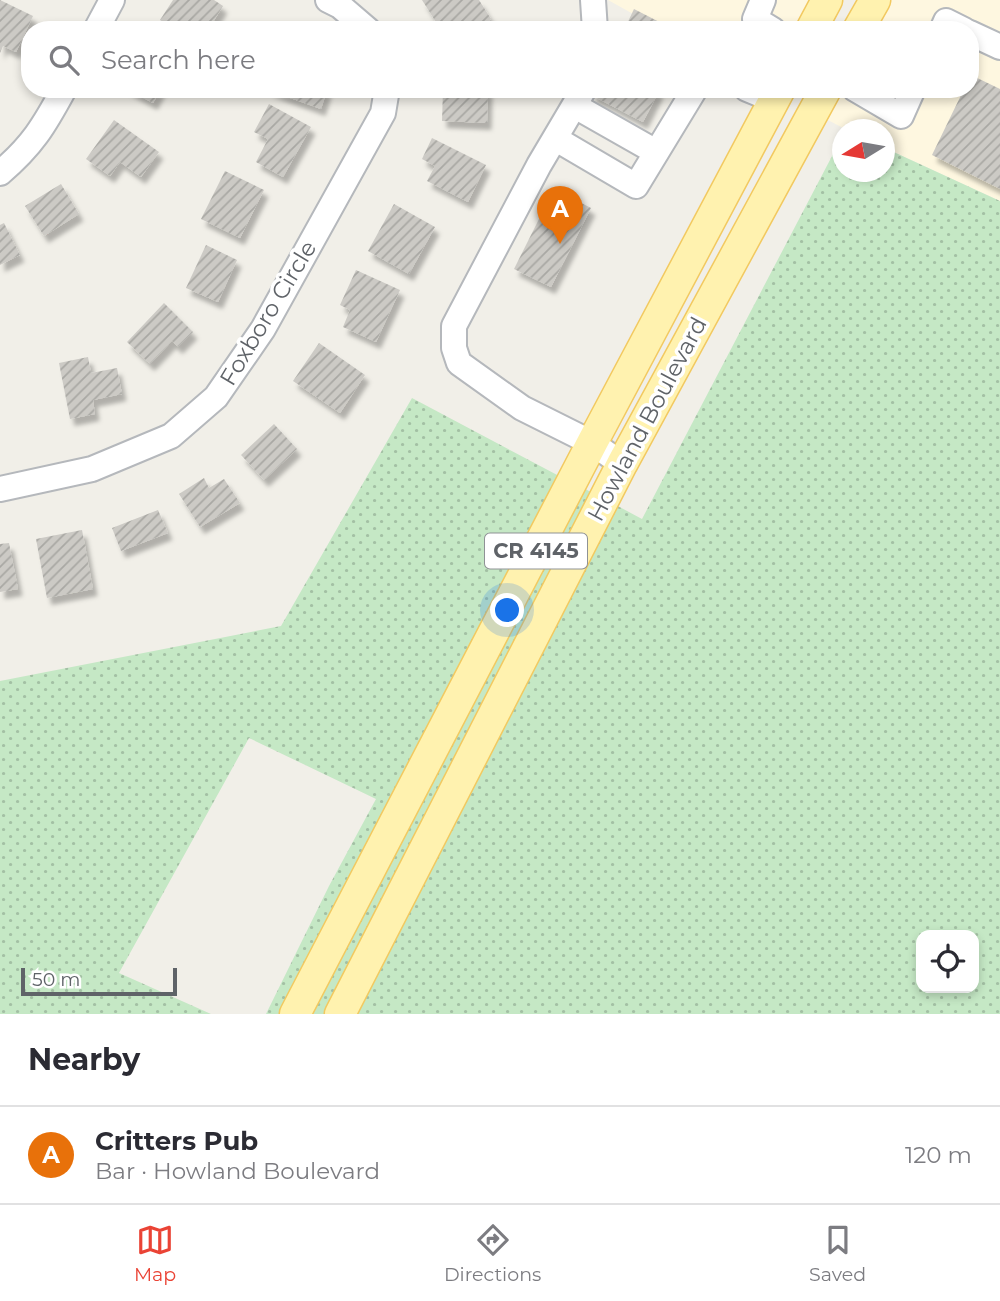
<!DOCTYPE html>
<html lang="en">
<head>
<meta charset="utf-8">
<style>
  :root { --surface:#fff; --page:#f7f7f7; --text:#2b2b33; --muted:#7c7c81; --line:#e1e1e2; --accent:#ea4335 }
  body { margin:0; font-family:Montserrat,sans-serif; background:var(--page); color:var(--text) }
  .controls { position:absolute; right:21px; bottom:21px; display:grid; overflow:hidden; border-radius:14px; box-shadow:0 4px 10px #0003 }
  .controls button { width:63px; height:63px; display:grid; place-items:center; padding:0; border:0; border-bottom:2px solid var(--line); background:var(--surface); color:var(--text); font:35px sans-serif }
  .compass { position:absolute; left:832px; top:119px; width:63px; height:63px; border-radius:50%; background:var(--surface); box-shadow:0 4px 10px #0003; rotate:259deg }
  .scale { position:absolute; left:21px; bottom:18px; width:156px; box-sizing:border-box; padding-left:7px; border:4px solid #5f6368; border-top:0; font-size:19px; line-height:24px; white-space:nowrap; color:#5f6368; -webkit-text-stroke:5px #fff; paint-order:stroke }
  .you { position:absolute; left:508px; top:611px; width:24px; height:24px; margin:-18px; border:5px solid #fff; border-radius:50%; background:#1a73e8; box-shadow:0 0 0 10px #1a73e833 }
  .badge { display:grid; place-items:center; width:46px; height:46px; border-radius:50%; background:var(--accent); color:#fff; font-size:23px; font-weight:700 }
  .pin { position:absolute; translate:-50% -58px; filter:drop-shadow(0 2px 4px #0008) }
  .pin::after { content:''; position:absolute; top:37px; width:24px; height:21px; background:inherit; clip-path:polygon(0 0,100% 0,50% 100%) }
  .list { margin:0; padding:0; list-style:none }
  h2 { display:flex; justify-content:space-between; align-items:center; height:91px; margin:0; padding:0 28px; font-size:30px }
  h2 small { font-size:23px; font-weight:400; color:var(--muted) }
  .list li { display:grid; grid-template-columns:46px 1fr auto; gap:21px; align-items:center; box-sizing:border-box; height:98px; padding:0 28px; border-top:2px solid var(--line) }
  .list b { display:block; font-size:26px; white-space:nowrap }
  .list p { margin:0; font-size:23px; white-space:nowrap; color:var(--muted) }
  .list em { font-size:23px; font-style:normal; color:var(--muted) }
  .icon { flex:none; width:38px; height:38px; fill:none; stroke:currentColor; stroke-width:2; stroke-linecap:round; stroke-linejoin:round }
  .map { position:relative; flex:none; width:1000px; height:1014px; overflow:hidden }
  .search { position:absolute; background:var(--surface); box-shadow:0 4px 10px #0003; left:21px; right:21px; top:21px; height:77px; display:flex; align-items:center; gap:18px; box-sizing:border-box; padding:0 24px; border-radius:28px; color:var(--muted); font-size:26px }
  .sheet { height:189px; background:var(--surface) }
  nav { display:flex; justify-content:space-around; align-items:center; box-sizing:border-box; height:98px; border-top:2px solid var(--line); background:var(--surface); font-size:19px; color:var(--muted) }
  nav a { display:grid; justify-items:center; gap:4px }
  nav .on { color:var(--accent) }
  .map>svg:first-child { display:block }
  .commercial { fill:#fef7e0 }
  .grass { fill:url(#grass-dots); fill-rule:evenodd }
  .building { fill:url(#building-hatch); filter:url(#shadow) }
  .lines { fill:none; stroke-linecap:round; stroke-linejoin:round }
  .minor-casing { stroke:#b5b8bc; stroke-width:28 }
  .major-casing { stroke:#f2c960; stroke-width:33 }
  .minor { stroke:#fff; stroke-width:24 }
  .major { stroke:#fff2af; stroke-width:30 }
  .labels { text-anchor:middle; stroke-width:7; stroke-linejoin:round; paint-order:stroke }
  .shield { fill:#fff; stroke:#8f9295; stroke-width:2 }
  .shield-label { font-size:21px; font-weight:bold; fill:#5f6368 }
  .street-label { font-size:23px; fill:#5f6368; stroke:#fff }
</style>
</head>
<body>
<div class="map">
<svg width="1000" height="1014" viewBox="0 0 1000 1014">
  <defs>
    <pattern id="grass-dots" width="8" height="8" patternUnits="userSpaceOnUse" patternTransform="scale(1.75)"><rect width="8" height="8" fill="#c5e8c5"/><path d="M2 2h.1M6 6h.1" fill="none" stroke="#a3c0a4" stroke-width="1.8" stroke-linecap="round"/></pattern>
    <pattern id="building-hatch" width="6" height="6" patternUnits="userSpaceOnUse" patternTransform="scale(1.75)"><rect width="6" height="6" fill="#cccac5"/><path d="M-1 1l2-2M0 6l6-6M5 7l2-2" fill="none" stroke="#a9a8a4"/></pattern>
    <filter id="shadow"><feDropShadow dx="4.5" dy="7" stdDeviation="2" flood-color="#0004"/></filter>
  </defs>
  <rect width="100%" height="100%" fill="#f1efe8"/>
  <g class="commercial">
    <path d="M608,0H814L798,30H662Z"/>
    <path d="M888,0H1000V201L885,148L884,130L845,129L824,118L839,89H970V30H872Z"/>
  </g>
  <g class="grass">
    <path d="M842,137V172H884L885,148L1000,201V1014H353L614,504L642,519ZM921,935H974V988H921Z"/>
    <path d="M412,398L561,477L282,1014H266L329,886L376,799L249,738L119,973L211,1014H0V681L281,626Z"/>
    <path d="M582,487L594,494L328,1014H308Z"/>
  </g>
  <g class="building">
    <path d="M0,0L33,16L16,52L3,46L0,53Z"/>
    <path d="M173,0H214L223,6L208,30H175L160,20Z"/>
    <path d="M422,0H479L491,19L475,30H441Z"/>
    <path d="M634,9L675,30H624Z"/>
    <path d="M971,75L1000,89V189L932,155L964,89H970Z"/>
    <path d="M127,89H161L153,103Z"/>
    <path d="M325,89L327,90L321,109L268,90Z"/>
    <path d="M443,89H488L487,123L442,121Z"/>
    <path d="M594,89H656L659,91L643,122L591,95Z"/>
    <path d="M269,104L311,127L283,177L256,162L268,139L254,132Z"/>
    <path d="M114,120L159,152L141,177L120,162L110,176L86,159Z"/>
    <path d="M432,138L486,165L468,202L427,181L435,166L422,159Z"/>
    <path d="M225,171L264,190L240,238L201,219Z"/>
    <path d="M61,184L79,214L44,236L25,206Z"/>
    <path d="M554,189L591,208L551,287L514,269Z"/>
    <path d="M394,204L435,227L409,274L368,251Z"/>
    <path d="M4,223L20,255L0,265V225Z"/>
    <path d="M206,245L237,260L218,302L186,288Z"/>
    <path d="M356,270L400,290L376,342L343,327L350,310L340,305Z"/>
    <path d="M164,303L193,332L178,347L172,341L150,364L127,342Z"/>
    <path d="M319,343L365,375L340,413L293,381Z"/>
    <path d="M88,357L91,373L117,368L122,394L93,400L95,414L70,419L59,363Z"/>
    <path d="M274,424L297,449L264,480L241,455Z"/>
    <path d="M204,478L209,488L224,479L240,503L200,527L179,494Z"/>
    <path d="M158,510L168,533L121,551L112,528Z"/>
    <path d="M82,530L93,589L47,598L36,539Z"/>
    <path d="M9,543L18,589L0,592V544Z"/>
  </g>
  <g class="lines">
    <defs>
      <g id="minor">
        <path d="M328,0L340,6L368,30"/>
        <path d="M593,0L595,30"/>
        <path d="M763,0L755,19L773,30"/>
        <path d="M96,30L112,0"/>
        <path d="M942,30L946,21L964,30"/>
        <path d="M970,33L1000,47"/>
        <path d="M584,89L539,165L454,326V348L459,363L522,408L592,443L622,464"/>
        <path d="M747,89L774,100"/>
        <path d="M855,89L901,116L913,89"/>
        <path d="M575,106L656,152"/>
        <path d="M556,139L636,186L695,89"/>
        <path d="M0,173C32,146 44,126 64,89"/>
        <path d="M0,489L92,469L171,436L216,397L263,329L383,113L387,89"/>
      </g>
      <g id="major">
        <path d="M811,30L827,0"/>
        <path d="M858,30L875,0"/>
        <path d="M295,1014L592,443L780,89"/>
        <path d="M340,1014L622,464L826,89"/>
      </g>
    </defs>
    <use href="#minor" class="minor-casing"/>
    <use href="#major" class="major-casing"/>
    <use href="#minor" class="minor"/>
    <use href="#major" class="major"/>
  </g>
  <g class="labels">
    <rect class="shield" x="485" y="533.5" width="102" height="35" rx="5"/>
    <g class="shield-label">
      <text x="536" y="558">CR 4145</text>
    </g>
    <g class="street-label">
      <text transform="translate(268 313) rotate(-59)" y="8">Foxboro Circle</text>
      <text transform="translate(647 419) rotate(-62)" y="8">Howland Boulevard</text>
    </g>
  </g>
</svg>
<div class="controls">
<button><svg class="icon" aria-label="locate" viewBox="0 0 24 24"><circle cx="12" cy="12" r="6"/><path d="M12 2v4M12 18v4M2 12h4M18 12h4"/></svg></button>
</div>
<svg class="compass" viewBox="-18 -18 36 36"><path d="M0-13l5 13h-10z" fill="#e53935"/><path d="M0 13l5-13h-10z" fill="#7c7c81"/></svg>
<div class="scale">50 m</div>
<div class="you"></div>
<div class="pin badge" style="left:560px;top:244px;background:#e8710a">A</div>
<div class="search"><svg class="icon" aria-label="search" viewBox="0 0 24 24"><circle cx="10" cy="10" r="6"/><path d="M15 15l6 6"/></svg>Search here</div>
</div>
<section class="sheet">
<h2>Nearby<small></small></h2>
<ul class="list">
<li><span class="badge" style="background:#e8710a">A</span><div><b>Critters Pub</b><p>Bar · Howland Boulevard</p></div><em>120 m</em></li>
</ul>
</section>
<nav>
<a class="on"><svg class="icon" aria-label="map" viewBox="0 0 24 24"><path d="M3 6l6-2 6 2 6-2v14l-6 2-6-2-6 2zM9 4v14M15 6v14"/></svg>Map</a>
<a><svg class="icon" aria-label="directions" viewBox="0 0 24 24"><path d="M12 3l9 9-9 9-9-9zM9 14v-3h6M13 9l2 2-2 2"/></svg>Directions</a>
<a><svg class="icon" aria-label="saved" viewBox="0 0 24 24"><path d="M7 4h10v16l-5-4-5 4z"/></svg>Saved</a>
</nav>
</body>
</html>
